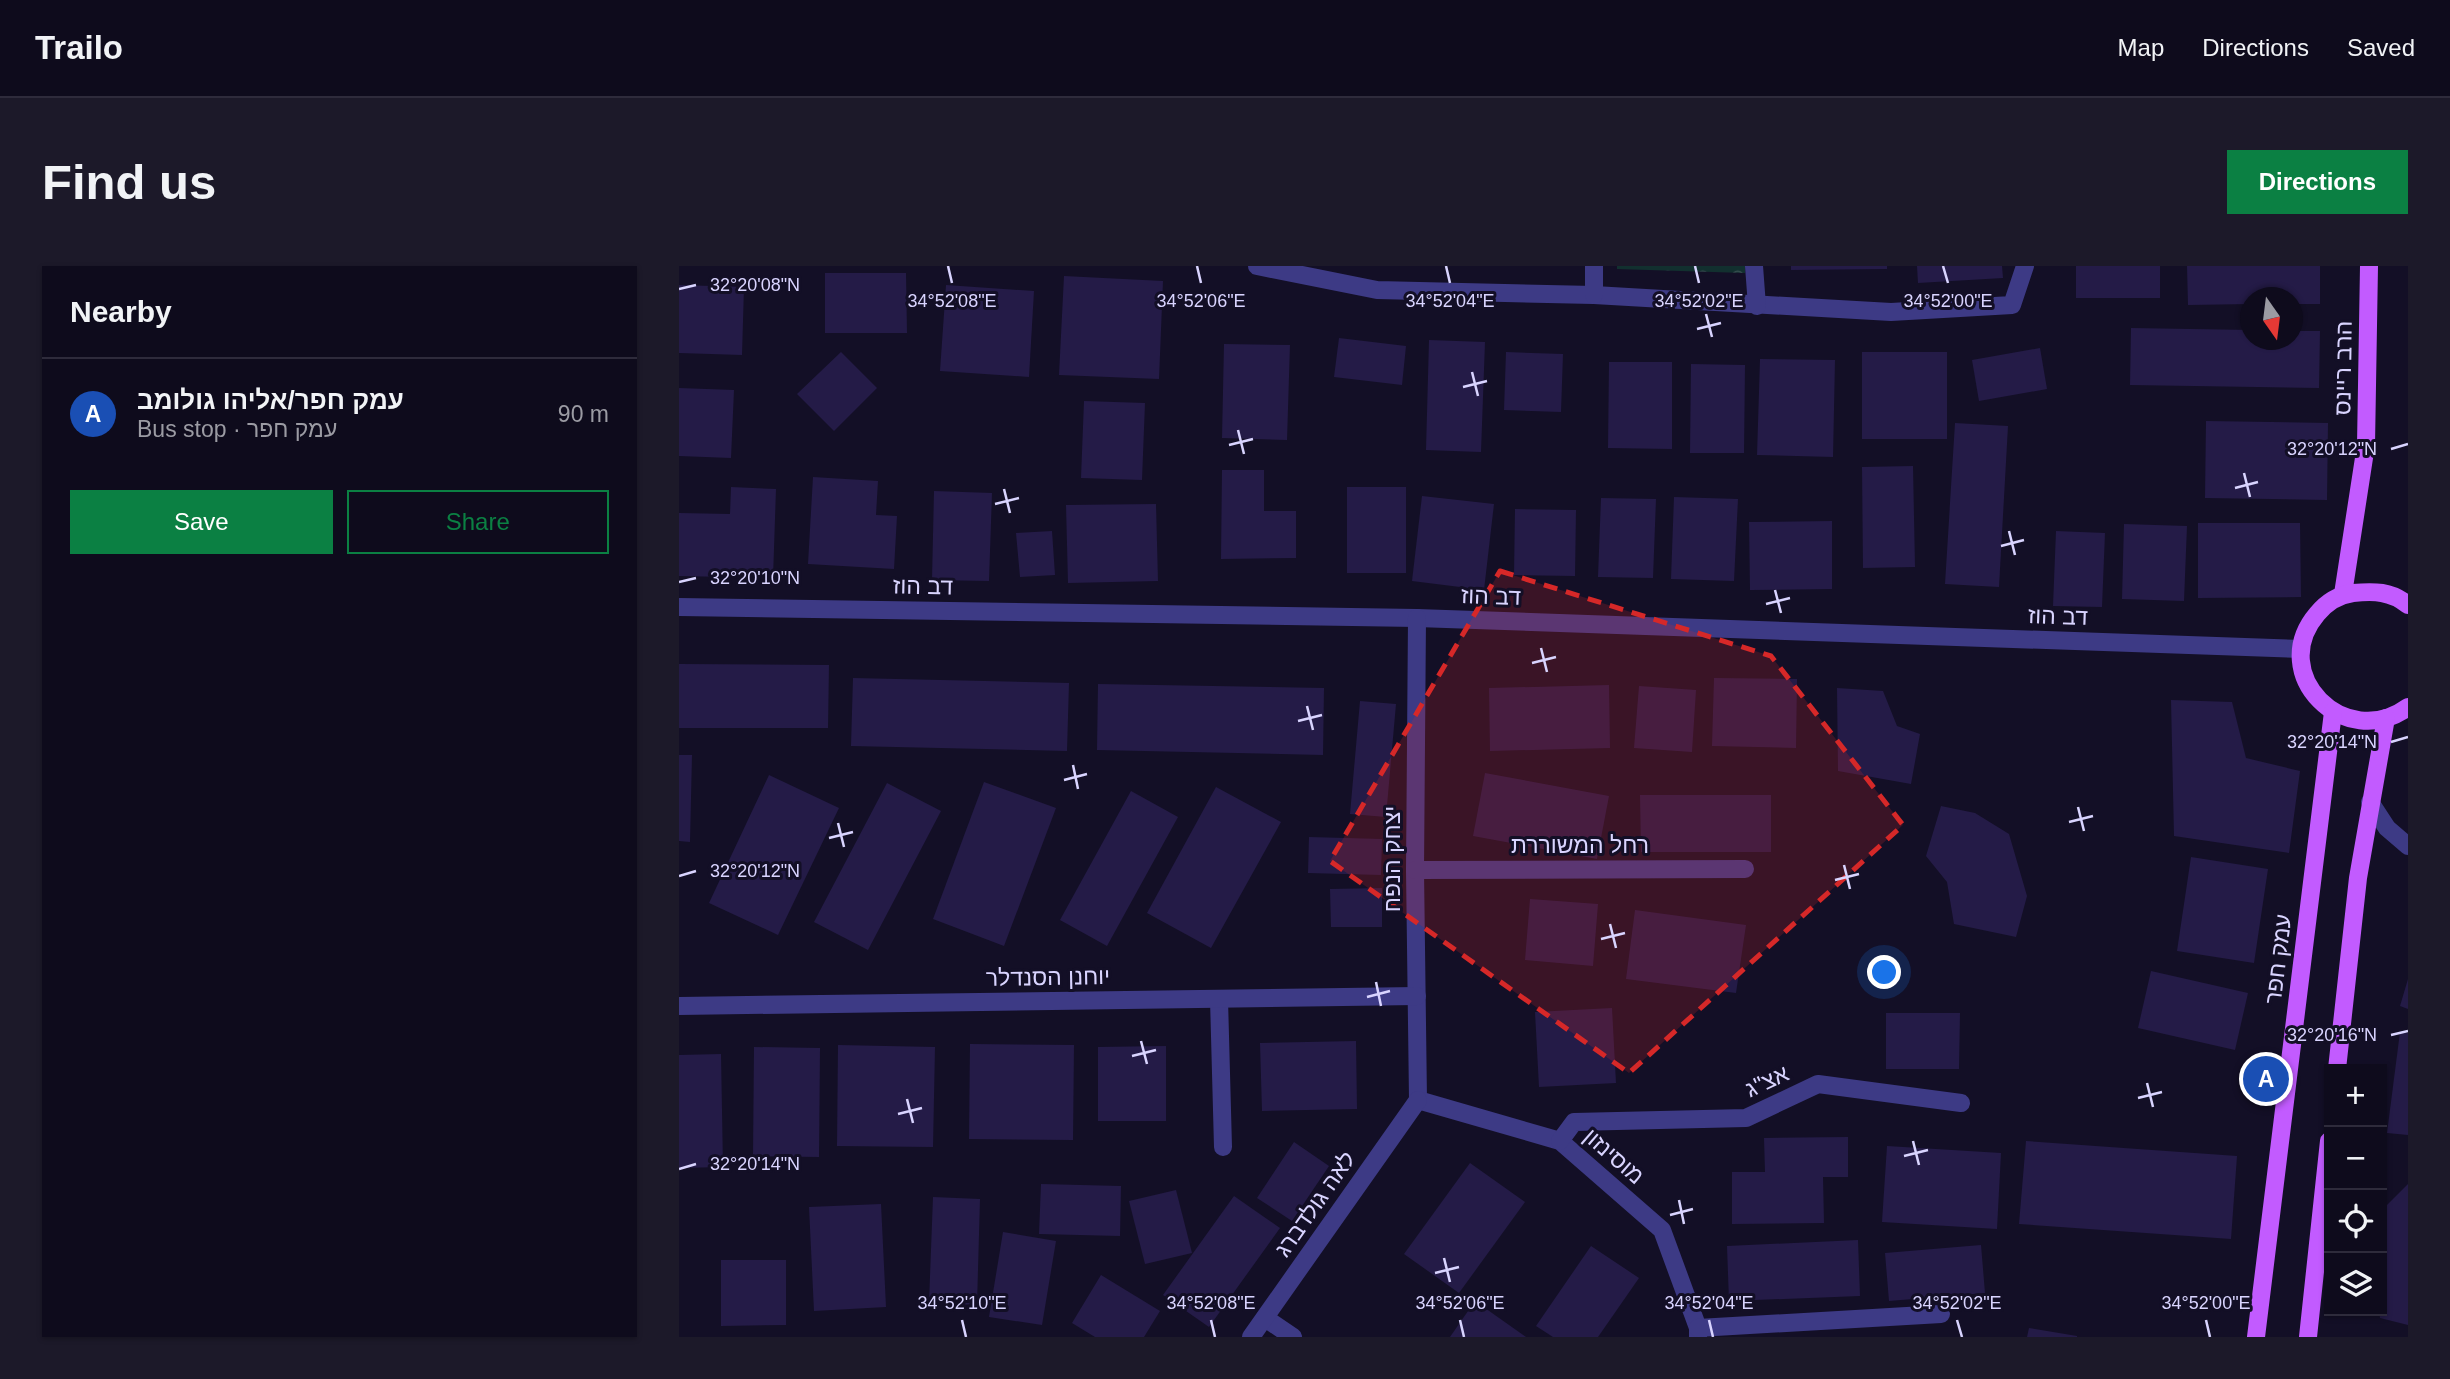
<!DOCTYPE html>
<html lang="en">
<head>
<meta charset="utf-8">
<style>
  :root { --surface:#0e0b1c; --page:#1c1929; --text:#f1f3f6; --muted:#9b9ba3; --line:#2e2b3b; --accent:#0b8043 }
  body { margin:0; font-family:Helvetica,"Noto Sans Hebrew",sans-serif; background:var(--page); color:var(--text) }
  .controls { position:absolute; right:21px; bottom:21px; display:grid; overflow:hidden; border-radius:0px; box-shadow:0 2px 5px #0004 }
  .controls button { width:63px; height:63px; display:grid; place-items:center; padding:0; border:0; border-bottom:2px solid var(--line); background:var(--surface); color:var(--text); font:35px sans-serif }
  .compass { position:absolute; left:1561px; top:21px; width:63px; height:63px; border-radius:50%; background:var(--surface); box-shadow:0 2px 5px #0004; rotate:166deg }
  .you { position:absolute; left:1206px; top:707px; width:24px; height:24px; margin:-18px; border:5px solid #fff; border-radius:50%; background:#1a73e8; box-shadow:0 0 0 10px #1a73e833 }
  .badge { display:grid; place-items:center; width:46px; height:46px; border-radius:50%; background:var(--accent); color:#fff; font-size:23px; font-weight:700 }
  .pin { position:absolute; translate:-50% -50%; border:4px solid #fff; box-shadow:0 2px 7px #0006 }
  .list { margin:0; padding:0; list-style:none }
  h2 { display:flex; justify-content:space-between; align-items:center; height:91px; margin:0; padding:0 28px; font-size:30px }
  h2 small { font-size:23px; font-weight:400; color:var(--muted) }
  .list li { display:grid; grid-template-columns:46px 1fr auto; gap:21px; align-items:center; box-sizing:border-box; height:112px; padding:0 28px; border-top:2px solid var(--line) }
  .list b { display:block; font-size:26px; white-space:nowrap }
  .list p { margin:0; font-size:23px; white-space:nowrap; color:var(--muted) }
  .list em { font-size:23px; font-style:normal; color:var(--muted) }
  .actions { display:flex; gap:14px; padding:21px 28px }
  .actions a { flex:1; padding:16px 0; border:2px solid var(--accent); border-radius:0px; text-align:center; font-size:24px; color:var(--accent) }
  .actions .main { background:var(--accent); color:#fff }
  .icon { flex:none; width:38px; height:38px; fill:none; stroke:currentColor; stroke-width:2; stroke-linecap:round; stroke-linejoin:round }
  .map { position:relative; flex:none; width:1729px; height:1071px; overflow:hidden; border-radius:0px }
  header { display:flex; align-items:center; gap:42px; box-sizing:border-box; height:98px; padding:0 35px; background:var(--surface); border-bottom:2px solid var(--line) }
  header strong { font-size:33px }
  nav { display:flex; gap:38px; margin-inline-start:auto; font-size:24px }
  .intro { display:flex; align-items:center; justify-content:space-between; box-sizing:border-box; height:168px; padding:0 42px }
  h1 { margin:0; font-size:49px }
  .button { padding:18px 32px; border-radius:0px; background:var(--accent); color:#fff; font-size:24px; font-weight:700 }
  main { display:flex; gap:42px; padding:0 42px }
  aside { flex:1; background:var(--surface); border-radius:0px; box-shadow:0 2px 5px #0004 }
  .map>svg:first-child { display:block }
  .forest { fill:url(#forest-crowns) }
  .building { fill:#241b47 }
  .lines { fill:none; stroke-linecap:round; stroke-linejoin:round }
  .minor { stroke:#3d3a85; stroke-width:18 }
  .major { stroke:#c25bff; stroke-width:18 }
  .marked { fill:#d62828; fill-opacity:0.2; stroke:#d62828; stroke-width:5; stroke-dasharray:14 9; stroke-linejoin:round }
  .ticks { fill:none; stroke:#d9d4ff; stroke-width:2.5 }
  .labels { text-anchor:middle; stroke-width:6; stroke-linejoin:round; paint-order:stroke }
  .street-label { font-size:23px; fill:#d9d4ff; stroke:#130f26 }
  .ticks-label { font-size:18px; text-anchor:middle; fill:#d9d4ff; stroke:#130f26; stroke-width:6; stroke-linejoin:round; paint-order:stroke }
</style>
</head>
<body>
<header>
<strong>Trailo</strong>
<nav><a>Map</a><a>Directions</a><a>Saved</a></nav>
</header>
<div class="intro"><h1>Find us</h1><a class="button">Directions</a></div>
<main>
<aside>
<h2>Nearby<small></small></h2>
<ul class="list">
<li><span class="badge" style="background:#1a4fb4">A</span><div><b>עמק חפר/אליהו גולומב</b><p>Bus stop · עמק חפר</p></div><em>90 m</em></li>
</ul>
<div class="actions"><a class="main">Save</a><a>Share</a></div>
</aside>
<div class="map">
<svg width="1729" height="1071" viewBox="0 0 1729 1071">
  <defs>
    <pattern id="forest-crowns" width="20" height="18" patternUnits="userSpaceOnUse" patternTransform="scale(1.75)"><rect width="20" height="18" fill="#12302f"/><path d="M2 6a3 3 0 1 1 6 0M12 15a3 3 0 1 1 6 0" fill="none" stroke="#344d4e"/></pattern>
  </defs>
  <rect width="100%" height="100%" fill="#130f26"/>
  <path class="forest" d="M938,0H1066V7L938,3Z"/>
  <g class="building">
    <path d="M1112,0H1208V3L1112,4Z"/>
    <path d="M1238,0H1323L1324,12L1239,17Z"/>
    <rect x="1397" y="0" width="84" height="32"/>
    <path d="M1508,0H1641V38H1614V32H1572V38L1509,39Z"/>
    <path d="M146,7H227L228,67H146Z"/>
    <path d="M385,10L484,15L480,113L380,109Z"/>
    <path d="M0,19L65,21L63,89L0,87Z"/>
    <path d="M267,19L355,25L350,111L261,105Z"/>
    <path d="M1452,62L1572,64V74H1614V65H1641L1640,122L1451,119Z"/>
    <path d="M660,72L727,80L723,119L655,111Z"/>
    <path d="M750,74L806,76L802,186L747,184Z"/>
    <path d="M545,78L611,79L608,174L543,172Z"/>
    <path d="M1361,82L1368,123L1300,135L1293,94Z"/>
    <path d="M162,86L198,122L155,165L118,128Z"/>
    <path d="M827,86L884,88L882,146L825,144Z"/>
    <rect x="1183" y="86" width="85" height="87"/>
    <path d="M1081,93L1156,94L1154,191L1078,189Z"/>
    <path d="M930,96H993V183L929,182Z"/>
    <path d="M1012,98L1066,99L1065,187H1011Z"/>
    <path d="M0,122L55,124L52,192L0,190Z"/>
    <path d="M405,135L466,137L463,214L402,212Z"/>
    <path d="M1527,155L1649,157L1648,234L1526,232Z"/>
    <path d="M1276,157L1329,160L1320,321L1266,318Z"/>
    <path d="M1234,200L1236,301L1184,302L1183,201Z"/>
    <path d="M543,204H585V245H617V292L542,293Z"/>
    <path d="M134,211L199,215L197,249L218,250L215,303L129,298Z"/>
    <path d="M52,221L97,223L94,312L0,310V247L51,248Z"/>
    <rect x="668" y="221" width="59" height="86"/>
    <path d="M255,225L313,227L310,315L253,314Z"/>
    <path d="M743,230L815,238L805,324L733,315Z"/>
    <path d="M995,231L1059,233L1055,315L992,313Z"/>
    <path d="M922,232L977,233L974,312L919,311Z"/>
    <path d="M477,238L479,315L389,317L387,239Z"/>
    <path d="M836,243L897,244L896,310L835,309Z"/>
    <path d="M1153,255V323L1071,324L1070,256Z"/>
    <path d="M1519,257H1621L1622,331L1519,332Z"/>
    <path d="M1445,258L1508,260L1505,335L1443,333Z"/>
    <path d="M373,265L376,309L341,311L337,267Z"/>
    <path d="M1377,265L1426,267L1423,341L1374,340Z"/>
    <path d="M0,398L150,399L149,462H0Z"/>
    <path d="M174,412L390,417L388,485L172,480Z"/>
    <path d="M1035,412L1118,413L1117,482L1033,480Z"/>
    <path d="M419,418L645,422L644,489L418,484Z"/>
    <path d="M930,419L931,482L811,485L810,422Z"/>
    <path d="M960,420L1017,424L1013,486L955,482Z"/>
    <path d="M1158,422L1204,425L1218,460L1241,468L1232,518L1159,505Z"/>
    <path d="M1492,434L1553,436L1567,492L1621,505L1610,587L1495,570Z"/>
    <path d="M681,435L717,438L707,551L671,548Z"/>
    <path d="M0,489H13L11,576L0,575Z"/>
    <path d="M806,507L930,530L918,593L794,570Z"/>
    <path d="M90,509L160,542L99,669L30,637Z"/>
    <path d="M305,516L377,542L325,680L254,653Z"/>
    <path d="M208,517L262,545L189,684L135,656Z"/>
    <path d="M537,521L602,556L532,682L468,647Z"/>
    <path d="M452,525L499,551L428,680L381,654Z"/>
    <path d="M961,529H1092V586H962Z"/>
    <path d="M1262,540L1296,547L1330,568L1348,630L1337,671L1275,658L1268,616L1247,590Z"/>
    <path d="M630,571L703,573L702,609L629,607Z"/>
    <path d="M1512,591L1589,603L1575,697L1498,685Z"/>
    <path d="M703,622V661H652L651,623Z"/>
    <path d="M851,633L919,638L914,700L846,694Z"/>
    <path d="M956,644L1067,659L1057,727L947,713Z"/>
    <path d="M1472,705L1569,727L1556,784L1459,762Z"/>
    <path d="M1729,713V743L1721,740Z"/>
    <path d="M933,742L937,817L860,821L856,746Z"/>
    <path d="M1207,747H1281L1280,803H1207Z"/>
    <path d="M1721,766L1729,767V869L1708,867Z"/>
    <path d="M677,775L678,843L583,845L581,777Z"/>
    <path d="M291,778L395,779L394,874L290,873Z"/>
    <path d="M159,779L256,781L254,881L158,880Z"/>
    <path d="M487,780V855H419V781Z"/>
    <path d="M75,781L141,782L140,891L74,890Z"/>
    <path d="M42,788L44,901L0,902V789Z"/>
    <path d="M1169,871V911H1144L1145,957L1053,958V906H1086L1085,872Z"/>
    <path d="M1347,875L1558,890L1552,973L1340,958Z"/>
    <path d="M615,876L650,900L613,955L578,932Z"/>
    <path d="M1208,880L1322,887L1318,963L1203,956Z"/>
    <path d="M791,897L846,936L780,1027L725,988Z"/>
    <path d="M362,918L442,920L441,970L360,968Z"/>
    <path d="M1729,918V1059L1701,1052L1700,1045H1703V958L1707,940Z"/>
    <path d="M497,924L513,987L466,998L450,935Z"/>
    <path d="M555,930L601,962L530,1061L484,1029Z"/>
    <path d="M254,931L301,933L298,1039L250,1037Z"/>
    <path d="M202,938L207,1041L135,1045L130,941Z"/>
    <path d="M324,966L377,975L363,1059L310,1051Z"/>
    <path d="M1179,974L1181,1030L1050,1035L1048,980Z"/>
    <path d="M1302,979L1306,1027L1210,1035L1206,987Z"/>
    <path d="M912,980L960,1012L919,1071H874L857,1060Z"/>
    <path d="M42,994H107V1059L42,1060Z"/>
    <path d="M422,1009L481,1045L465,1071H416L393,1057Z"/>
    <path d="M796,1035L847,1071H771Z"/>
    <path d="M1350,1062L1398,1070V1071H1348Z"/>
  </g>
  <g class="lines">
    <g class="minor">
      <path d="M578,0L698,24L915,29L1212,46L1333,39L1346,0"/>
      <path d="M915,0V29"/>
      <path d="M1075,0L1078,40"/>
      <path d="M0,341L738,352L1622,383"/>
      <path d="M738,352L736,604L739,834"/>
      <path d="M1691,536L1708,562L1729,580"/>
      <path d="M736,604L1066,603"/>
      <path d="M540,733L544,881"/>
      <path d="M0,740L738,730"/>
      <path d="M739,834L881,875L983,964L1019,1062V1071"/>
      <path d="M881,875L895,856L1067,852L1139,818L1282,837"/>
      <path d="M586,1052L614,1071"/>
      <path d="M1019,1062L1262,1048"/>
      <path d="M572,1071L739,834"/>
    </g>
    <g class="major">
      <path d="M1664,328L1687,179L1690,0"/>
      <path d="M1729,339C1712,325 1695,325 1674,327C1659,329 1647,337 1638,348C1587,408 1666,487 1729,441"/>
      <path d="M1658,803L1679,612L1707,452"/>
      <path d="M1577,1071L1654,446"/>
      <path d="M1629,1071L1650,875"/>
    </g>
  </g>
  <path class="marked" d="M821,305L1092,390L1224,559L950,807L651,595Z"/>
  <path class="ticks" d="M269,0L273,17M518,0L522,17M767,0L771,17M1016,0L1020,17M1264,0L1269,17M0,23L17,19M1027,48L1033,71M1018,63L1042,57M793,106L799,130M784,121L808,115M559,164L565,188M550,179L574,173M1712,183L1729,178M1565,207L1571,231M1556,222L1579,216M325,223L331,247M316,238L340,232M1330,265L1336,289M1322,280L1345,274M0,316L17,312M1096,324L1102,347M1087,338L1111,332M862,382L868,406M853,397L877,391M628,440L634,464M619,455L643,449M1712,476L1729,471M394,499L399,523M385,514L408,508M1399,541L1405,565M1390,556L1414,550M159,557L165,581M150,572L174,566M1165,599L1171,623M0,610L17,605M1156,614L1180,608M931,658L937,682M922,673L946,667M697,716L702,740M688,731L711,725M1712,769L1729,765M462,775L468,798M453,790L477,784M1468,817L1474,841M1459,832L1483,826M228,833L234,857M219,848L243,842M1234,875L1240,899M1225,890L1249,884M0,903L17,898M1000,934L1005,958M991,949L1014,943M765,992L771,1016M756,1007L780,1001M283,1054L287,1071M532,1054L536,1071M781,1054L785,1071M1030,1054L1034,1071M1278,1054L1283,1071M1527,1054L1531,1071"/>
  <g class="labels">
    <g class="street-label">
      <text transform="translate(1664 102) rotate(-89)" y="8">הרב ריינס</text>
      <text transform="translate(244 320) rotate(1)" y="8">דב הוז</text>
      <text transform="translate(812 330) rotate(2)" y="8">דב הוז</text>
      <text transform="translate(1379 350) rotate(2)" y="8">דב הוז</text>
      <text x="901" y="587">רחל המשוררת</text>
      <text transform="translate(713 593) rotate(-90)" y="8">יצחק הנפח</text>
      <text transform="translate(1599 693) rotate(-83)" y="8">עמק חפר</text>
      <text transform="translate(369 711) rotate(-1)" y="8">יוחנן הסנדלר</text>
      <text transform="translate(1088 815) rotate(-25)" y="8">אצ"ג</text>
      <text transform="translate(935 890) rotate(41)" y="8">מוסינזון</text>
      <text transform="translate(636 938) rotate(-55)" y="8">לאה גולדברג</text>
    </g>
  </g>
  <g class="ticks-label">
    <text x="76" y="25">32°20'08"N</text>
    <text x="273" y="41">34°52'08"E</text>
    <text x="522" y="41">34°52'06"E</text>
    <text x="771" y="41">34°52'04"E</text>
    <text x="1020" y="41">34°52'02"E</text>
    <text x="1269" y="41">34°52'00"E</text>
    <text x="1653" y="189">32°20'12"N</text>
    <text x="76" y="318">32°20'10"N</text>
    <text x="1653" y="482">32°20'14"N</text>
    <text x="76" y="611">32°20'12"N</text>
    <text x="1653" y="775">32°20'16"N</text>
    <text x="76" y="904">32°20'14"N</text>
    <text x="283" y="1043">34°52'10"E</text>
    <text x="532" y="1043">34°52'08"E</text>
    <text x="781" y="1043">34°52'06"E</text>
    <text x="1030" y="1043">34°52'04"E</text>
    <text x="1278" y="1043">34°52'02"E</text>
    <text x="1527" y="1043">34°52'00"E</text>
  </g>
</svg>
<div class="controls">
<button>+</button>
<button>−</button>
<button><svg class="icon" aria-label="locate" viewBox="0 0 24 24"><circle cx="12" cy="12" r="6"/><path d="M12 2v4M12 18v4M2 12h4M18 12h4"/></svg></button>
<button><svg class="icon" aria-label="layers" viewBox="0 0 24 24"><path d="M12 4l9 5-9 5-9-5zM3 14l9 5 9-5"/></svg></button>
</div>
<svg class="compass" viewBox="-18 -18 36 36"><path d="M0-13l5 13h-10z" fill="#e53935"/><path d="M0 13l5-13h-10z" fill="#9b9ba3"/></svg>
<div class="you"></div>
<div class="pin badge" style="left:1587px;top:813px;background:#1a4fb4">A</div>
</div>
</main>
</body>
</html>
